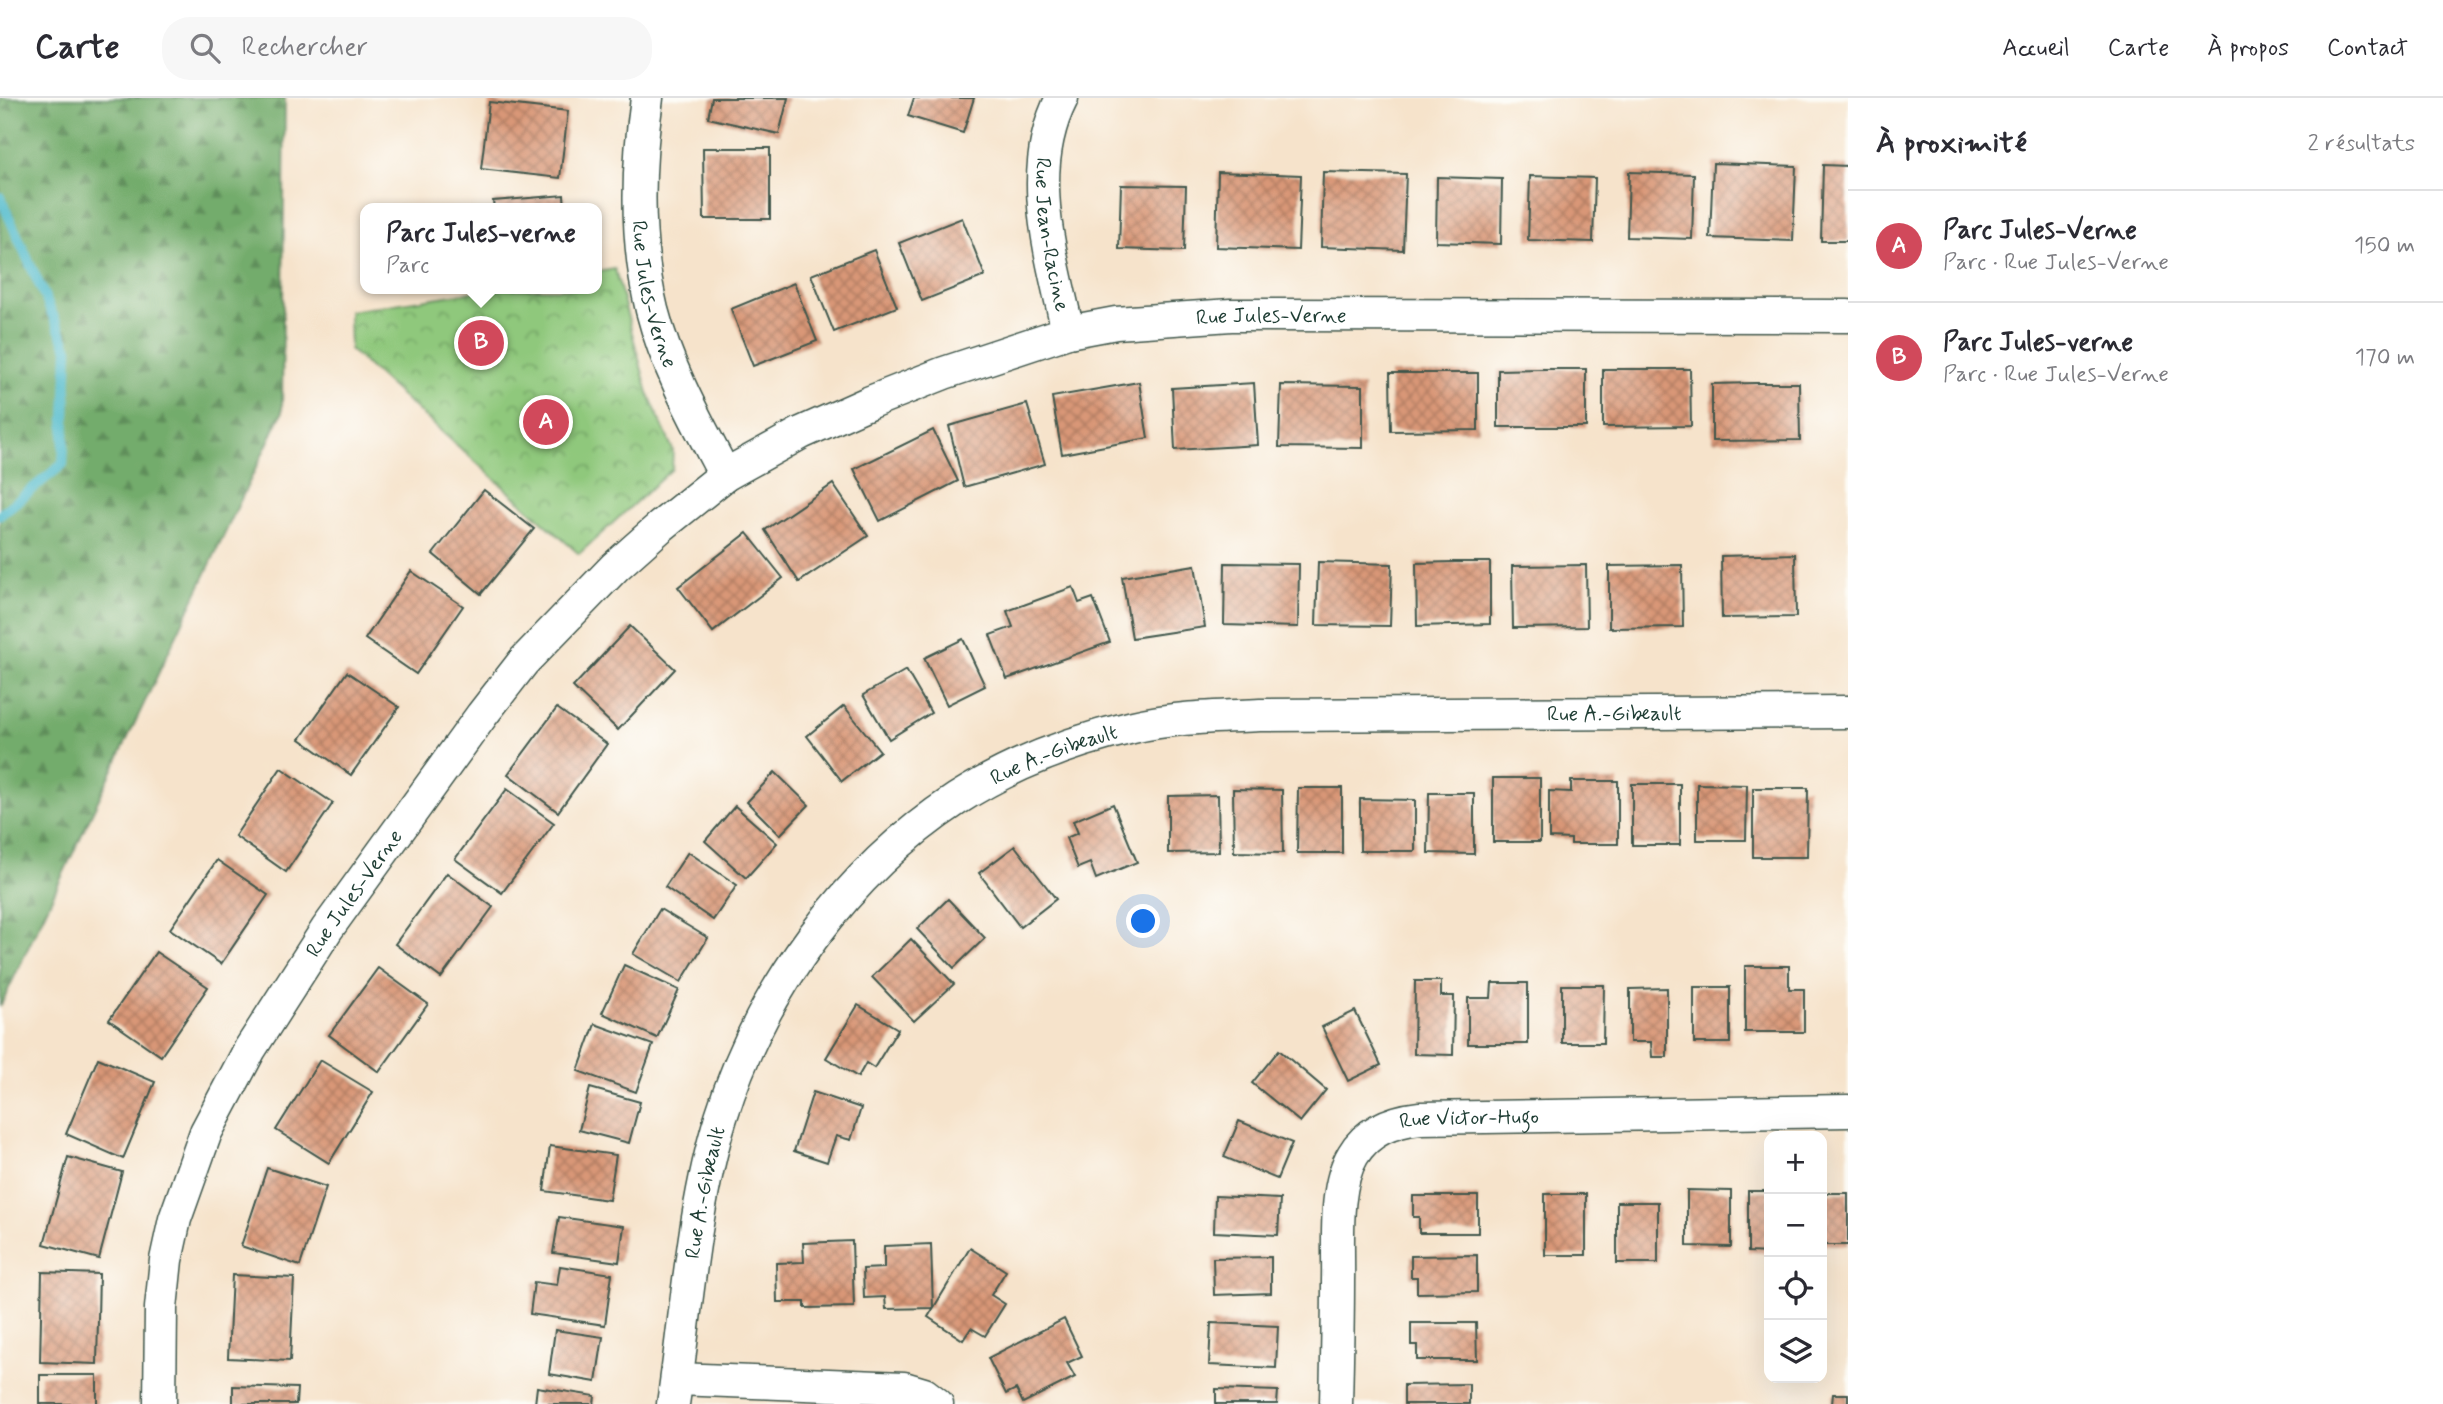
<!DOCTYPE html>
<html lang="fr">
<head>
<meta charset="utf-8">
<style>
  :root { --surface:#fff; --page:#f7f7f7; --text:#2b2b33; --muted:#7c7c81; --line:#e1e1e2; --accent:#d1495b }
  body { margin:0; font-family:Mynerve,sans-serif; background:var(--page); color:var(--text) }
  .controls { position:absolute; right:21px; bottom:21px; display:grid; overflow:hidden; border-radius:14px; box-shadow:0 7px 28px #0002 }
  .controls button { width:63px; height:63px; display:grid; place-items:center; padding:0; border:0; border-bottom:2px solid var(--line); background:var(--surface); color:var(--text); font:35px sans-serif }
  .you { position:absolute; left:1144px; top:824px; width:24px; height:24px; margin:-18px; border:5px solid #fff; border-radius:50%; background:#1a73e8; box-shadow:0 0 0 10px #1a73e833 }
  .badge { display:grid; place-items:center; width:46px; height:46px; border-radius:50%; background:var(--accent); color:#fff; font-size:23px; font-weight:700 }
  .pin { position:absolute; translate:-50% -50%; border:4px solid #fff; box-shadow:0 2px 7px #0006 }
  .popup { position:absolute; left:360px; top:105px; width:242px; height:91px; box-sizing:border-box; display:grid; place-content:center; border-radius:14px; background:var(--surface); filter:drop-shadow(0 2px 5px #0005); font-size:23px; white-space:nowrap; color:var(--muted) }
  .popup b { font-size:26px; color:var(--text) }
  .popup::after { content:''; position:absolute; left:50%; top:100%; margin-left:-14px; border:14px solid transparent; border-top-color:var(--surface) }
  .list { margin:0; padding:0; list-style:none }
  h2 { display:flex; justify-content:space-between; align-items:center; height:91px; margin:0; padding:0 28px; font-size:30px }
  h2 small { font-size:23px; font-weight:400; color:var(--muted) }
  .list li { display:grid; grid-template-columns:46px 1fr auto; gap:21px; align-items:center; box-sizing:border-box; height:112px; padding:0 28px; border-top:2px solid var(--line) }
  .list b { display:block; font-size:26px; white-space:nowrap }
  .list p { margin:0; font-size:23px; white-space:nowrap; color:var(--muted) }
  .list em { font-size:23px; font-style:normal; color:var(--muted) }
  .icon { flex:none; width:38px; height:38px; fill:none; stroke:currentColor; stroke-width:2; stroke-linecap:round; stroke-linejoin:round }
  .map { position:relative; flex:none; width:1848px; height:1306px; overflow:hidden }
  header { display:flex; align-items:center; gap:42px; box-sizing:border-box; height:98px; padding:0 35px; background:var(--surface); border-bottom:2px solid var(--line) }
  header strong { font-size:33px }
  nav { display:flex; gap:38px; margin-inline-start:auto; font-size:24px }
  .search { width:490px; height:63px; background:var(--page); display:flex; align-items:center; gap:18px; box-sizing:border-box; padding:0 24px; border-radius:28px; color:var(--muted); font-size:26px }
  main { display:flex }
  aside { flex:1; background:var(--surface) }
  .map>svg:first-child { display:block }
  .forest { fill:url(#forest-firs); stroke:#497450; stroke-width:2 }
  .park { fill:url(#park-crowns); stroke:#578258; stroke-width:2 }
  .lines { fill:none; stroke-linecap:round; stroke-linejoin:round }
  .stream { stroke:#4fbacb; stroke-width:10 }
  .building { fill:url(#building-cross-hatch) }
  .street-casing { stroke:#3f564b; stroke-width:35 }
  .street { stroke:#fff; stroke-width:32 }
  .labels { text-anchor:middle; stroke-width:6; stroke-linejoin:round; paint-order:stroke }
  .street-label { font-size:21px; fill:#1f3d34; stroke:#fdfcf7 }
</style>
</head>
<body>
<header>
<strong>Carte</strong>
<div class="search"><svg class="icon" aria-label="search" viewBox="0 0 24 24"><circle cx="10" cy="10" r="6"/><path d="M15 15l6 6"/></svg>Rechercher</div>
<nav><a>Accueil</a><a>Carte</a><a>À propos</a><a>Contact</a></nav>
</header>
<main>
<div class="map">
<svg width="1848" height="1306" viewBox="0 0 1848 1306">
  <defs>
    <pattern id="forest-firs" width="22" height="20" patternUnits="userSpaceOnUse" patternTransform="scale(1.75)"><rect width="22" height="20" fill="#73ac6c"/><path d="M5 1l3.5 6h-7zM16 11l3.5 6h-7z" fill="#5e8d5a"/></pattern>
    <pattern id="park-crowns" width="20" height="18" patternUnits="userSpaceOnUse" patternTransform="scale(1.75)"><rect width="20" height="18" fill="#8fc87c"/><path d="M2 6a3 3 0 1 1 6 0M12 15a3 3 0 1 1 6 0" fill="none" stroke="#74a466"/></pattern>
    <pattern id="building-cross-hatch" width="8" height="8" patternUnits="userSpaceOnUse" patternTransform="scale(1.75)"><rect width="8" height="8" fill="#d99777"/><path d="M0 0l8 8M0 8l8-8" fill="none" stroke="#af7c62"/></pattern>
  </defs>
  <rect width="100%" height="100%" fill="#fdfcf7"/>
  <filter id="ink" filterUnits="userSpaceOnUse"><feTurbulence type="fractalNoise" baseFrequency=".0143" numOctaves="2"/><feDisplacementMap in="SourceGraphic" scale="14" xChannelSelector="R" yChannelSelector="G"/><feConvolveMatrix kernelMatrix="1 2 1 2 8 2 1 2 1" color-interpolation-filters="sRGB"/></filter>
  <filter id="wash" filterUnits="userSpaceOnUse"><feTurbulence type="fractalNoise" baseFrequency=".00686" numOctaves="4" result="noise"/><feDisplacementMap in="SourceGraphic" scale="28" xChannelSelector="R" yChannelSelector="G"/><feGaussianBlur stdDeviation="1.57" result="paint"/><feColorMatrix in="noise" values="0 0 0 0 0 0 0 0 0 0 0 0 0 0 0 0 0 1.4 0 .05"/><feComposite in="paint" operator="in"/></filter>
  <g filter="url(#wash)">
    <rect width="100%" height="100%" fill="#f6e3cb"/>
    <path class="forest" d="M0,0H285L282,315L0,909Z"/>
    <path class="park" d="M615,171L648,295L673,352L672,371L579,456L350,252L349,213L491,191H596L597,174Z"/>
    <g class="lines">
      <path class="stream" d="M0,99L68,251L63,366L0,417"/>
    </g>
    <g id="blocks">
      <g class="building">
        <path d="M712,0H788L779,36L708,20Z"/>
        <path d="M914,0H974L963,35L908,18Z"/>
        <path d="M489,4L568,13L560,80L481,71Z"/>
        <path d="M703,50H770V121H704Z"/>
        <path d="M1713,65L1796,68L1793,143L1710,140Z"/>
        <path d="M1823,67L1848,68V143H1821Z"/>
        <path d="M1218,74L1301,77L1298,152L1216,149Z"/>
        <path d="M1323,74L1406,76L1403,152L1321,149Z"/>
        <path d="M1629,74L1694,76L1692,141L1627,139Z"/>
        <path d="M1530,78L1595,80L1593,144L1528,142Z"/>
        <path d="M1437,79L1502,81L1501,146L1436,144Z"/>
        <path d="M1121,87L1186,88L1184,153L1119,151Z"/>
        <path d="M564,97L565,110H494L493,103Z"/>
        <path d="M962,120L985,178L922,203L899,145Z"/>
        <path d="M874,152L897,209L834,234L811,177Z"/>
        <path d="M794,185L817,243L753,268L731,211Z"/>
        <path d="M1541,271H1586V329H1498V272Z"/>
        <path d="M1603,271H1690L1691,328L1603,329Z"/>
        <path d="M1390,275H1478V332L1391,333Z"/>
        <path d="M1139,284L1148,340L1062,356L1052,299Z"/>
        <path d="M1254,285L1258,347L1175,352L1172,290Z"/>
        <path d="M1755,285H1799L1800,342L1712,343V286Z"/>
        <path d="M1281,287L1363,288V350L1279,349Z"/>
        <path d="M1027,306L1045,366L964,389L949,328Z"/>
        <path d="M933,332L958,383L880,423L854,371Z"/>
        <path d="M833,386L868,438L799,484L765,432Z"/>
        <path d="M484,392L534,431L481,496L433,456Z"/>
        <path d="M747,435L783,480L713,534L678,489Z"/>
        <path d="M1795,456L1796,519L1722,520L1721,458Z"/>
        <path d="M1318,464L1392,466L1390,528L1316,527Z"/>
        <path d="M1453,464H1490V526L1417,528L1416,465Z"/>
        <path d="M1225,465L1299,466L1298,529L1224,527Z"/>
        <path d="M1195,467L1205,529L1132,540L1122,479Z"/>
        <path d="M1586,467L1587,529L1513,530L1512,468Z"/>
        <path d="M1682,467L1683,529L1609,530V468Z"/>
        <path d="M411,473L463,508L416,576L365,541Z"/>
        <path d="M1073,489L1079,505L1093,500L1110,544L1007,581L990,537L1013,529L1007,513Z"/>
        <path d="M630,528L675,571L618,632L573,589Z"/>
        <path d="M963,541L985,588L947,607L924,560Z"/>
        <path d="M906,572L931,615L889,641L863,597Z"/>
        <path d="M347,574L399,609L351,677L300,641Z"/>
        <path d="M844,608L880,653L842,683L807,638Z"/>
        <path d="M557,610L607,646L558,714L508,676Z"/>
        <path d="M281,670L333,705L286,774L235,738Z"/>
        <path d="M775,674L809,707L780,737L747,704Z"/>
        <rect x="1493" y="680" width="47" height="64"/>
        <path d="M1571,683H1618V746H1571V741L1549,740V693L1571,694Z"/>
        <rect x="1632" y="686" width="48" height="61"/>
        <path d="M1697,686L1747,687L1746,742H1697Z"/>
        <path d="M1298,690H1342V755H1297Z"/>
        <path d="M1753,690H1808L1807,759H1753Z"/>
        <path d="M507,691L554,725L502,795L455,761Z"/>
        <path d="M1233,691L1282,692L1283,755L1234,754Z"/>
        <path d="M1429,695H1474V756L1428,755Z"/>
        <path d="M1218,697L1219,754L1168,755V698Z"/>
        <path d="M1360,701L1415,702V753H1360Z"/>
        <path d="M1113,706L1137,764L1096,781L1090,765L1078,770L1066,740L1078,735L1073,723Z"/>
        <path d="M735,708L777,745L746,780L705,743Z"/>
        <path d="M1015,748L1056,801L1020,829L979,775Z"/>
        <path d="M688,754L737,787L713,822L665,789Z"/>
        <path d="M217,762L268,797L221,866L170,831Z"/>
        <path d="M447,775L493,809L441,880L395,846Z"/>
        <path d="M948,801L985,840L954,870L917,831Z"/>
        <path d="M660,811L708,840L681,884L633,856Z"/>
        <path d="M911,841L954,886L914,923L872,879Z"/>
        <path d="M156,854L208,889L161,958L109,922Z"/>
        <path d="M624,867L679,892L657,940L602,915Z"/>
        <path d="M1745,868H1789V891H1804V934H1745Z"/>
        <path d="M378,870L428,906L379,974L329,937Z"/>
        <path d="M1415,883H1441V898H1454L1453,957L1414,956Z"/>
        <path d="M1492,885H1528V946H1468V900H1491Z"/>
        <path d="M1562,887H1604L1603,945H1562Z"/>
        <rect x="1694" y="889" width="36" height="56"/>
        <path d="M1667,890V959H1652L1651,944H1630V891Z"/>
        <path d="M858,907L898,931L874,970L866,965L858,979L826,960Z"/>
        <path d="M1355,913L1381,967L1348,983L1322,929Z"/>
        <path d="M595,926L653,947L636,994L578,973Z"/>
        <path d="M1279,952L1326,992L1300,1024L1252,985Z"/>
        <path d="M98,960L155,984L123,1061L66,1036Z"/>
        <path d="M320,962L373,994L329,1065L276,1032Z"/>
        <path d="M590,990L640,1004L629,1045L579,1032Z"/>
        <path d="M813,994L861,1010L851,1042L836,1038L827,1064L794,1053Z"/>
        <path d="M1239,1023L1292,1045L1277,1081L1224,1059Z"/>
        <path d="M550,1048L616,1057L609,1102L544,1093Z"/>
        <path d="M68,1059L122,1074L99,1161L44,1146Z"/>
        <path d="M267,1070L326,1089L300,1168L241,1148Z"/>
        <path d="M1687,1092L1731,1093V1149L1687,1148Z"/>
        <path d="M1748,1093H1769V1155L1748,1154Z"/>
        <rect x="1822" y="1095" width="26" height="52"/>
        <rect x="1545" y="1096" width="41" height="61"/>
        <path d="M1215,1098L1280,1101L1278,1137L1214,1134Z"/>
        <path d="M1413,1098H1478V1135H1419V1119H1413Z"/>
        <rect x="1617" y="1104" width="41" height="61"/>
        <path d="M559,1119L624,1128L619,1164L553,1155Z"/>
        <path d="M852,1143L854,1209L805,1210V1204H777L776,1165L804,1164L803,1145Z"/>
        <path d="M931,1146L933,1210L886,1211L885,1199L864,1200L863,1171L884,1170V1148Z"/>
        <path d="M970,1150L1006,1173L991,1197L1005,1206L985,1238L971,1230L963,1242L928,1219Z"/>
        <path d="M1477,1157V1194L1417,1195V1179H1411V1158Z"/>
        <path d="M1271,1159V1195L1214,1197L1213,1160Z"/>
        <path d="M560,1168L612,1176L605,1227L530,1216L534,1184L557,1187Z"/>
        <path d="M42,1174L99,1176L97,1266L40,1264Z"/>
        <path d="M232,1177L294,1180L290,1263L228,1260Z"/>
        <path d="M1064,1221L1082,1258L1067,1265L1075,1279L1023,1305L1016,1291L1006,1296L988,1260Z"/>
        <path d="M1211,1225L1278,1228L1276,1270L1209,1267Z"/>
        <path d="M1411,1225H1476L1477,1262H1417V1247H1411Z"/>
        <path d="M555,1232L603,1239L596,1284L549,1276Z"/>
        <rect x="40" y="1277" width="57" height="29"/>
        <path d="M1469,1286V1306H1404V1287Z"/>
        <path d="M233,1288L297,1290L296,1306H233Z"/>
        <path d="M537,1289L595,1298L594,1306H535Z"/>
        <path d="M1216,1291L1278,1293L1277,1306H1216Z"/>
        <path d="M1833,1296H1848V1306H1832Z"/>
      </g>
    </g>
  </g>
  <g filter="url(#ink)">
    <use href="#blocks" fill-opacity="0" stroke="#3f564b" stroke-width="2"/>
    <g class="lines">
      <defs>
        <g id="street">
          <path id="s1" d="M647,0C637,70 635,142 652,212C667,270 697,324 725,377"/>
          <path id="s2" d="M1062,0C1024,74 1052,158 1068,234"/>
          <path d="M677,1281L904,1290L924,1296L937,1306"/>
          <path id="s3" d="M160,1306L161,1210L166,1162L175,1121L206,1034L250,951L327,831L482,617L524,563L615,469L660,429L725,377L801,335L868,305L944,275L1068,234L1116,225L1231,217L1848,218"/>
          <path id="s4" d="M673,1306C687,1211 693,1110 721,1019C760,893 847,773 957,701C1010,667 1073,643 1133,629C1174,619 1218,619 1260,617L1848,614"/>
          <path id="s5" d="M1336,1306C1337,1265 1338,1224 1338,1183C1339,1146 1333,1090 1353,1057C1368,1032 1393,1023 1420,1020L1848,1013"/>
        </g>
      </defs>
      <use href="#street" class="street-casing"/>
      <use href="#street" class="street"/>
    </g>
  </g>
  <g class="labels">
    <g class="street-label">
      <text dy="7" stroke="none"><textPath href="#s2" startOffset="140">Rue Jean-Racine</textPath></text>
      <text dy="7" stroke="none"><textPath href="#s1" startOffset="198">Rue Jules-Verne</textPath></text>
      <text dy="7" stroke="none"><textPath href="#s3" startOffset="1699">Rue Jules-Verne</textPath></text>
      <text dy="7" stroke="none"><textPath href="#s4" startOffset="1368">Rue A.-Gibeault</textPath></text>
      <text dy="7" stroke="none"><textPath href="#s4" startOffset="802">Rue A.-Gibeault</textPath></text>
      <text dy="7" stroke="none"><textPath href="#s3" startOffset="560">Rue Jules-Verne</textPath></text>
      <text dy="7" stroke="none"><textPath href="#s5" startOffset="380">Rue Victor-Hugo</textPath></text>
      <text dy="7" stroke="none"><textPath href="#s4" startOffset="214">Rue A.-Gibeault</textPath></text>
    </g>
  </g>
</svg>
<div class="controls">
<button>+</button>
<button>−</button>
<button><svg class="icon" aria-label="locate" viewBox="0 0 24 24"><circle cx="12" cy="12" r="6"/><path d="M12 2v4M12 18v4M2 12h4M18 12h4"/></svg></button>
<button><svg class="icon" aria-label="layers" viewBox="0 0 24 24"><path d="M12 4l9 5-9 5-9-5zM3 14l9 5 9-5"/></svg></button>
</div>
<div class="you"></div>
<div class="pin badge" style="left:546px;top:324px">A</div>
<div class="pin badge" style="left:481px;top:245px">B</div>
<div class="popup"><b>Parc Jules-verne</b>Parc</div>
</div>
<aside>
<h2>À proximité<small>2 résultats</small></h2>
<ul class="list">
<li><span class="badge">A</span><div><b>Parc Jules-Verne</b><p>Parc · Rue Jules-Verne</p></div><em>150 m</em></li>
<li><span class="badge">B</span><div><b>Parc Jules-verne</b><p>Parc · Rue Jules-Verne</p></div><em>170 m</em></li>
</ul>
</aside>
</main>
</body>
</html>
